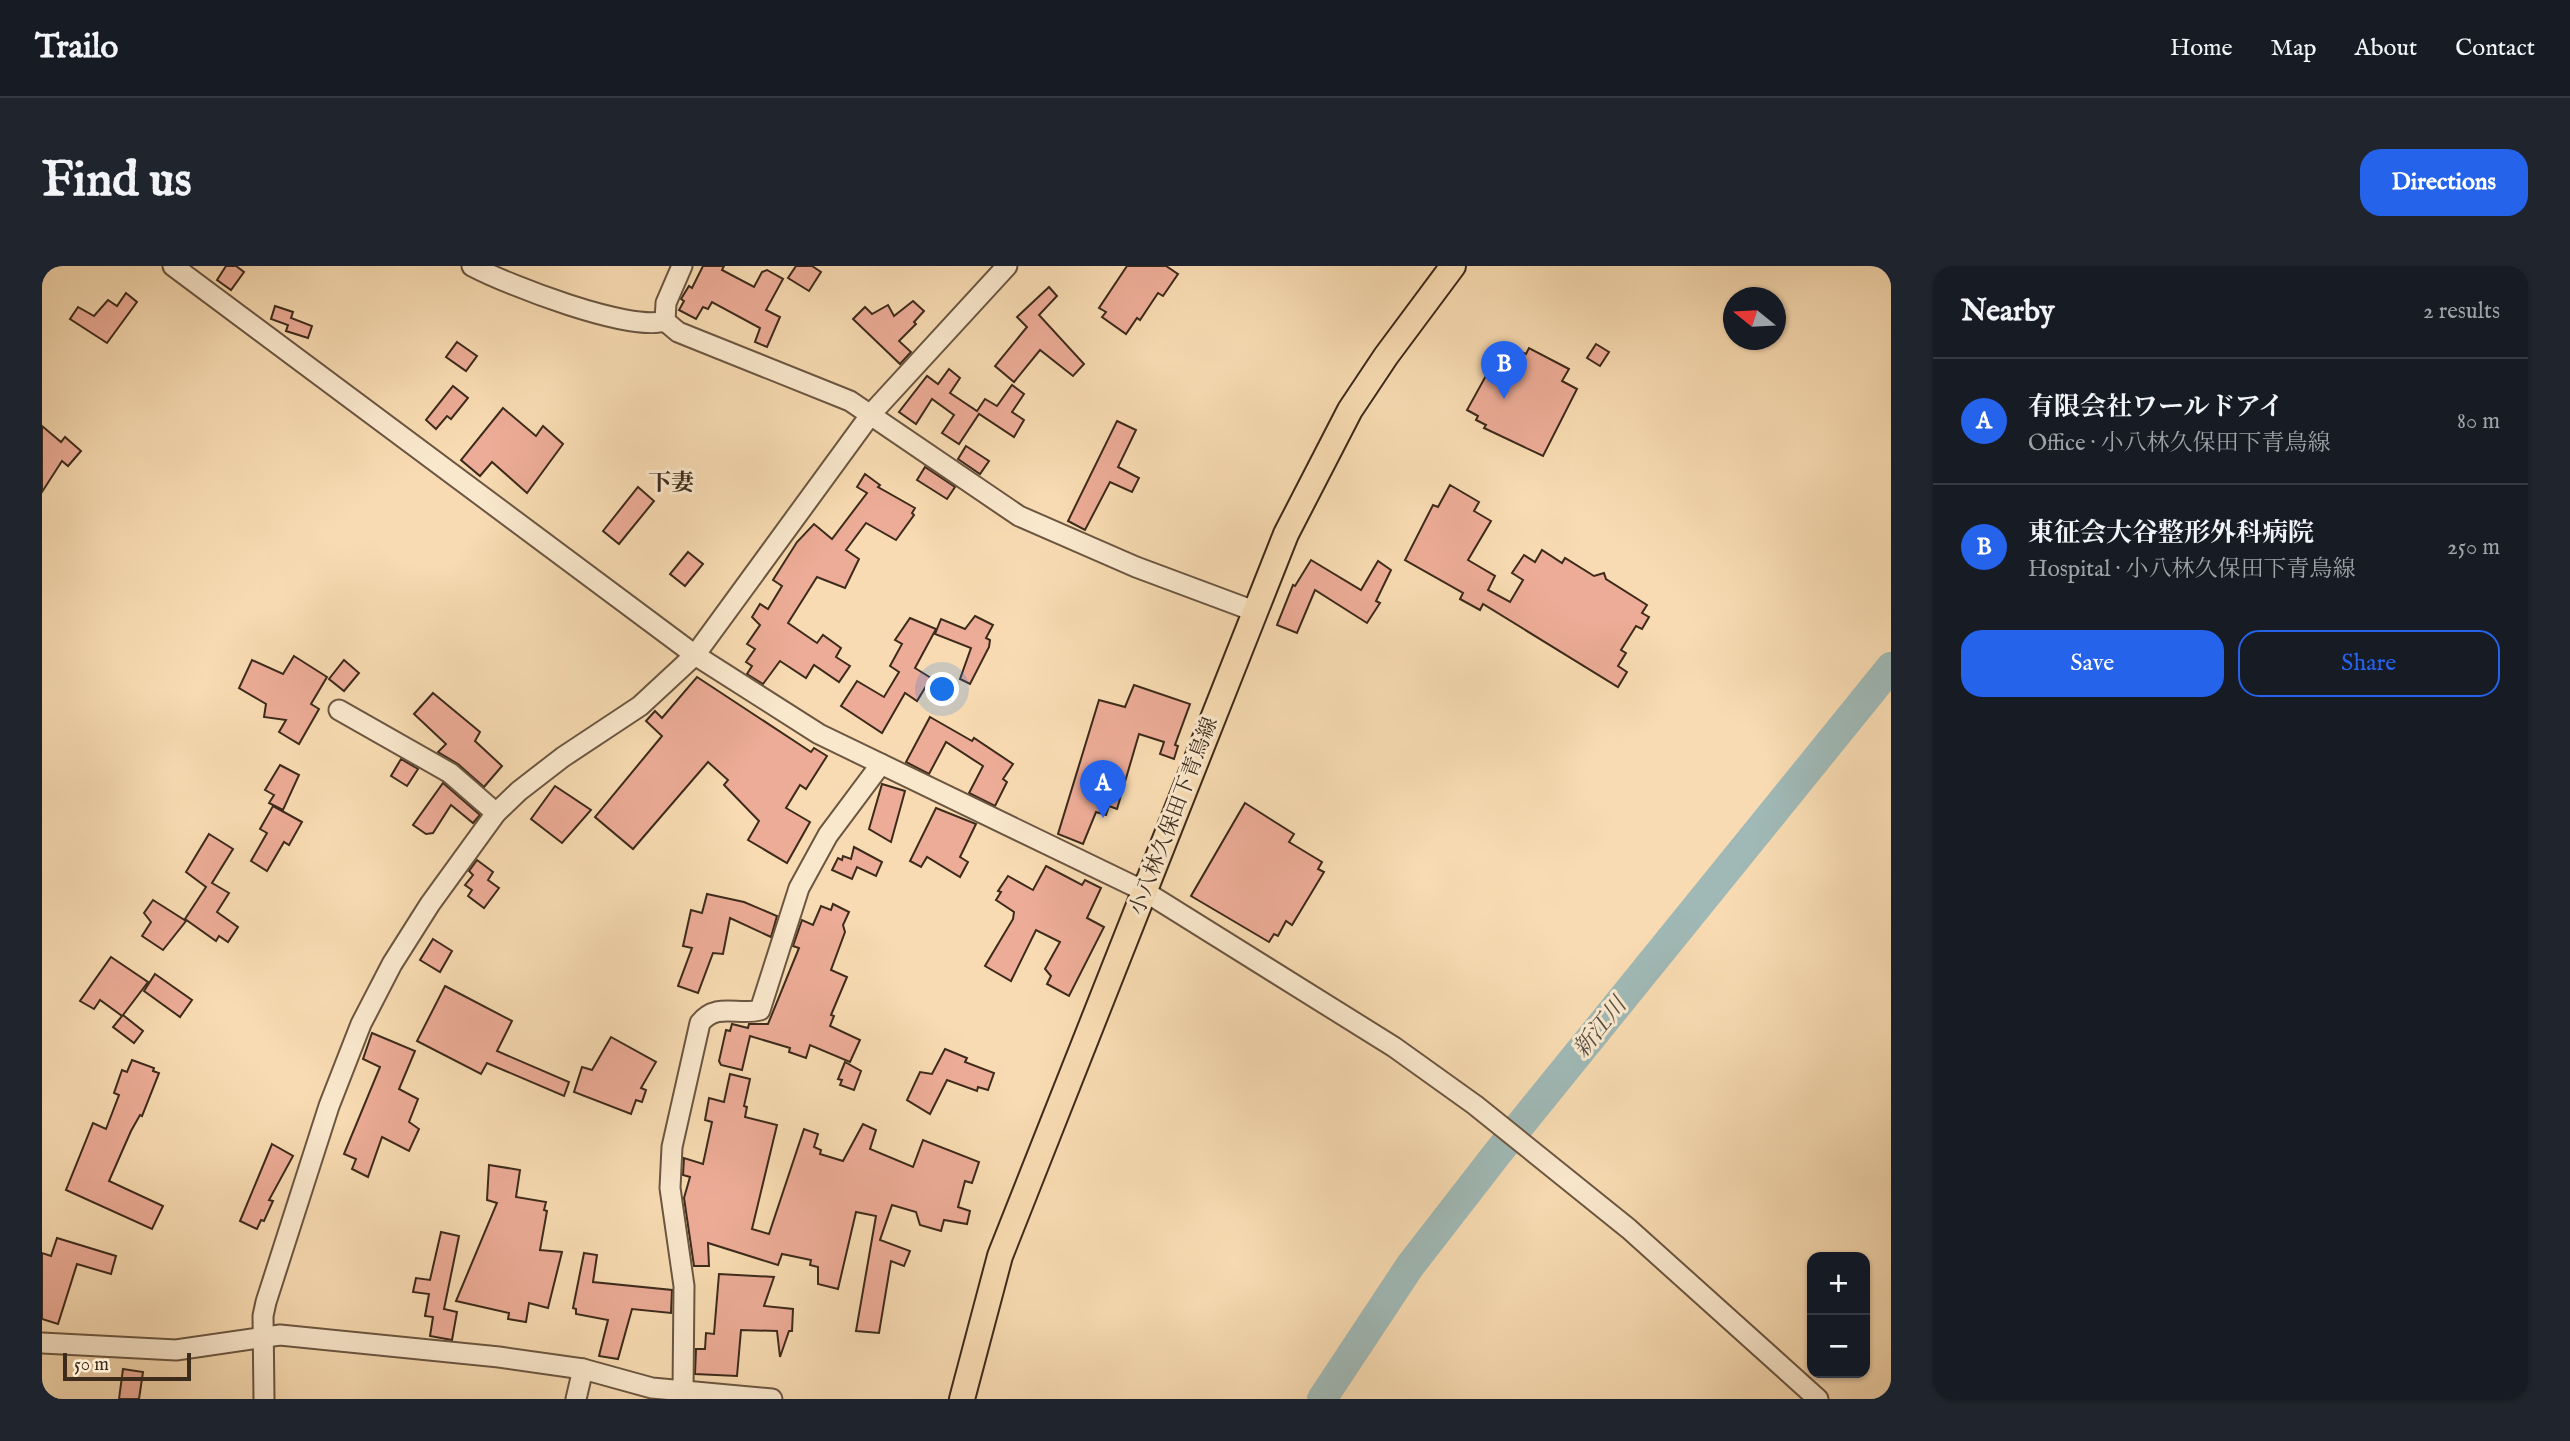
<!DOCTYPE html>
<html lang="en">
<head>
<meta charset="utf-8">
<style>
  :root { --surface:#171b24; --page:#20242c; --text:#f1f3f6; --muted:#9ea1a6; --line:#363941; --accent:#2563eb }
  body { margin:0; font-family:"IM FELL English","Noto Serif JP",serif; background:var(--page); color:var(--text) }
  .controls { position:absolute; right:21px; bottom:21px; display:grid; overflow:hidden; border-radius:14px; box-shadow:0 2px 5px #0004 }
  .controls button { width:63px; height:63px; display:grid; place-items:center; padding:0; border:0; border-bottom:2px solid var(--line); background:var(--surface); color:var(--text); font:35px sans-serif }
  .compass { position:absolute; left:1681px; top:21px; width:63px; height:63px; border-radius:50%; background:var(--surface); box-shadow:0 2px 5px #0004; rotate:288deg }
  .scale { position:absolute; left:21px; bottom:18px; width:128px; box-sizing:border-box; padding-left:7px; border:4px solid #3c2a1b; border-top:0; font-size:19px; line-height:24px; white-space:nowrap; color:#3c2a1b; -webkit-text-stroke:5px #fae8cd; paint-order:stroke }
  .you { position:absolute; left:901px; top:424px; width:24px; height:24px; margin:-18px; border:5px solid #fff; border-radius:50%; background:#1a73e8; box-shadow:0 0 0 10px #1a73e833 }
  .badge { display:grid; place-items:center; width:46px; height:46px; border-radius:50%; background:var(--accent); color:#fff; font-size:23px; font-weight:700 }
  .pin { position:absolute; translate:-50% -58px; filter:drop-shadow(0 2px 4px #0008) }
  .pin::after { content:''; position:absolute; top:37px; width:24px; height:21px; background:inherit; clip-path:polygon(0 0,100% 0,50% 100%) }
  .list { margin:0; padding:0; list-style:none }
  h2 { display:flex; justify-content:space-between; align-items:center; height:91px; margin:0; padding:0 28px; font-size:30px }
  h2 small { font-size:23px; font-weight:400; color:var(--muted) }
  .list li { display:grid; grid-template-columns:46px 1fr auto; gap:21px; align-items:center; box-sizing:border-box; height:126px; padding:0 28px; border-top:2px solid var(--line) }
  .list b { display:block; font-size:26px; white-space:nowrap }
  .list p { margin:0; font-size:23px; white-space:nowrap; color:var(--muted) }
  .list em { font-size:23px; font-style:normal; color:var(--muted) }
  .actions { display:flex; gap:14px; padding:21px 28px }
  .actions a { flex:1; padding:16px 0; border:2px solid var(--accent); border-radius:21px; text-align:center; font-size:24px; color:var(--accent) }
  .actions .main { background:var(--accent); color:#fff }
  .map { position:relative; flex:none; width:1849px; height:1133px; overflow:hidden; border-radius:21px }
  header { display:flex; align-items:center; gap:42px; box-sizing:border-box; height:98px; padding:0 35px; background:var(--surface); border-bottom:2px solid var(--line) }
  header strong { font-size:33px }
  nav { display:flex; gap:38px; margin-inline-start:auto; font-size:24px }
  .intro { display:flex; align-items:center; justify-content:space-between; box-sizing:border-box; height:168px; padding:0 42px }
  h1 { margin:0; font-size:49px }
  .button { padding:18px 32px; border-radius:21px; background:var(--accent); color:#fff; font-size:24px; font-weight:700 }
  main { display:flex; gap:42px; padding:0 42px }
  aside { flex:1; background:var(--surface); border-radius:21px; box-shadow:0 2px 5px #0004 }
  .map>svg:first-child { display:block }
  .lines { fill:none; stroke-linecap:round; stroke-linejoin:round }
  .river { stroke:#a0b9b6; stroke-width:30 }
  .building { fill:#edac97; stroke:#3c2a1b; stroke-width:2 }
  .minor-casing { stroke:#6b5641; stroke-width:23 }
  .major-casing { stroke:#3c2a1b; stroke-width:28 }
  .minor { stroke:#fae8cd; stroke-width:19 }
  .major { stroke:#f8dbb2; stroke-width:24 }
  .labels { text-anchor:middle; stroke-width:6; stroke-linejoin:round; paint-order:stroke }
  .street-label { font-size:21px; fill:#3c2a1b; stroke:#fae8cd }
  .neighbourhood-label { font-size:23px; font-weight:bold; fill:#3c2a1b; stroke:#fae8cd }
  .water-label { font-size:23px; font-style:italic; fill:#554e42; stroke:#fae8cd }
</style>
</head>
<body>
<header>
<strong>Trailo</strong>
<nav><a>Home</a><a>Map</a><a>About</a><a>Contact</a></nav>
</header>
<div class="intro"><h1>Find us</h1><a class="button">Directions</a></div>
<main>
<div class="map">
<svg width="1849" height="1133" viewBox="0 0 1849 1133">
  <rect width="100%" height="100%" fill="#f8dbb2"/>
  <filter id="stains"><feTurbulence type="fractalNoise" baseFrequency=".00286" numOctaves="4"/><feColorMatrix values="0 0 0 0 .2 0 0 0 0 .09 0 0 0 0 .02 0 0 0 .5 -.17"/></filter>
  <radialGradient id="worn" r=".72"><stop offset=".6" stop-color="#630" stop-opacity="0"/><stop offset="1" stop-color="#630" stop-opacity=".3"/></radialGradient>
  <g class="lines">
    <path class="river" d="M1280,1133L1368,1000L1454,889L1849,401"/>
  </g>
  <g class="building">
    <path d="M184,0H194L202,6L189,24L175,14Z"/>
    <path d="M661,0H682L680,4L712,21L720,6L725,4L741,13L724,44L738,51L725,81L713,76L718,62L670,36L666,43L661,41L654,53L637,44L642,35L639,33L647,20L650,22Z"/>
    <path d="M754,0H770L779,6L767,25L746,12Z"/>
    <path d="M1085,0H1124L1136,8L1121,30L1116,27L1098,54L1095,52L1084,68L1060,51L1064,46L1057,42Z"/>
    <path d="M1007,21L1015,30L997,49L1042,98L1031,110L998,84L972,116L953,100L985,61L975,51Z"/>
    <path d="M84,27L95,36L65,77L28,53L36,41L52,50L66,34L75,40Z"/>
    <path d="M871,35L882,45L872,56L874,58L857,75L869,86L858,98L811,53L823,41L830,48L846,39L852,50Z"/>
    <path d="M233,40L251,46L249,52L270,60L266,72L244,65L246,59L229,53Z"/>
    <path d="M415,76L435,90L424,105L404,91Z"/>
    <path d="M1554,78L1567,86L1558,100L1545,92Z"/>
    <path d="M1472,82L1484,88L1487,82L1527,103L1520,115L1535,123L1501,190L1442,162L1444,159L1434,154L1436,150L1425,144L1446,106L1450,108L1458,94L1464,97Z"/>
    <path d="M907,103L918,112L908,127L935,145L943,133L955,140L970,119L982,128L970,146L982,154L972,171L937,148L917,178L900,167L912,149L890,133L874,158L857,146L885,110L896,118Z"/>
    <path d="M411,120L426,132L409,153L405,150L394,163L384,154Z"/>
    <path d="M461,142L494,170L501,160L521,178L485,227L450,196L438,210L419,194Z"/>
    <path d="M1075,155L1094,164L1076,201L1097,212L1090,226L1068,216L1043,264L1026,255Z"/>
    <path d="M0,160L19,176L23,171L39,185L26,200L20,195L0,226Z"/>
    <path d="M924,180L947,195L938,208L916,193Z"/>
    <path d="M883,201L913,221L905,233L875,214Z"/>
    <path d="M823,208L838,219L836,221L873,242L870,247L872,249L854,274L824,257L804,284L817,293L803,322L775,311L746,357L775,377L781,369L799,382L794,391L808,400L797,416L772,399L764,412L738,395L721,418L705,408L710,400L704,396L713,383L705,378L718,359L710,351L718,338L726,343L740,320L731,314L755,276L772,258L790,273L825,227L815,221Z"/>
    <path d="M1408,219L1437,236L1432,245L1449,255L1426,294L1453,310L1446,324L1468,336L1481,314L1470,307L1482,289L1493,296L1500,284L1520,297L1523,292L1552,310L1562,307L1564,313L1605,339L1600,347L1607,351L1600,363L1594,360L1579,384L1584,387L1576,400L1585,406L1576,421L1441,338L1438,344L1418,333L1421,327L1363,294L1391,239L1396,241Z"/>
    <path d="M596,221L612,235L577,278L561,265Z"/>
    <path d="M646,286L661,298L643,320L628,308Z"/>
    <path d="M1269,294L1319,324L1336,295L1349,304L1334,335L1338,337L1325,357L1273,324L1255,367L1235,359L1251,319L1253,320Z"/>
    <path d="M933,350L951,359L944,372L948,374L947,381L928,418L918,413L929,382L893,368L899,353L923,363Z"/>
    <path d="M868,352L894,363L873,402L889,412L875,435L863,427L840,467L799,440L815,415L842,431L857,406L848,400L860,378L853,374Z"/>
    <path d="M252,390L285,411L269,438L277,443L257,478L237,466L244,454L222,451L224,438L197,422L210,394L241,408Z"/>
    <path d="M302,394L317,407L302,425L287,413Z"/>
    <path d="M655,411L769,486L772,482L785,490L764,523L758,519L744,542L768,556L745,597L706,574L717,555L682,519L686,514L666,496L591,583L553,551L620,470L604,455L613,445L620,452Z"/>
    <path d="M1092,419L1148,438L1133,479L1136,480L1132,493L1118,488L1122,476L1097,468L1075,543L1067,540L1064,549L1054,546L1041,578L1016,568L1057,434L1083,441Z"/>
    <path d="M391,427L438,466L433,475L460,500L442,521L416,498L396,486L404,478L372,448Z"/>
    <path d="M888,451L930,475L932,472L971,498L961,513L965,516L953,540L927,527L941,500L904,476L887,508L864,496Z"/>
    <path d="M359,493L376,503L365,520L349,510Z"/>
    <path d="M238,499L257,509L241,544L227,537L232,529L223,524Z"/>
    <path d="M401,517L438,549L431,557L409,539L391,567L384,568L371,559Z"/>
    <path d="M840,518L863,525L849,576L827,563Z"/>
    <path d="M513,520L549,544L520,577L489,553Z"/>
    <path d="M1203,537L1252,568L1247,576L1280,596L1276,603L1282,606L1250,659L1244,655L1236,670L1232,668L1227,676L1149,630Z"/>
    <path d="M231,540L260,556L247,579L242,576L225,605L209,595L225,567L218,563Z"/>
    <path d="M894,542L934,558L918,591L926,596L918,611L885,591L879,601L868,595Z"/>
    <path d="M167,568L191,583L170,617L187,627L175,646L196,661L186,676L177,670L174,675L143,653L164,621L144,606Z"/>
    <path d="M812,581L840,596L834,610L815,601L810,613L790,604L796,592L800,594L801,590L809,593Z"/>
    <path d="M435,594L451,606L446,614L457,622L442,642L426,630L430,624L423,619L431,609L427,605Z"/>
    <path d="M1004,600L1040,619L1043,614L1059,622L1045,652L1062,661L1027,730L1005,718L1009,710L1003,703L1018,676L994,664L969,715L943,700L971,653L972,646L954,634L959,626L956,625L966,610L991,624Z"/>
    <path d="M665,628L702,636L735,650L729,671L688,652L681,688L671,687L656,727L636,720L650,682L641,680L649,644L660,647Z"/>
    <path d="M111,634L144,655L121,684L100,670L109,656L102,647Z"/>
    <path d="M791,638L807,646L801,659L803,666L789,704L805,711L789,749L792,750L788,760L818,774L808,796L768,779L764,792L747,786L748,782L708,770L700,804L679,799L677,795L684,764L688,765L690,758L706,762L707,758H726L757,682L751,680L760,654L771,659L779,640L789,644Z"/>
    <path d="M391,673L410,685L398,706L378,694Z"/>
    <path d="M69,691L106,716L81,749L101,765L92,777L71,761L80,750L58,734L52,743L38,735Z"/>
    <path d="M113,708L150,734L138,751L102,725Z"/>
    <path d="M403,720L470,755L455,785L527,816L522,830L445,797L439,808L375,775Z"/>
    <path d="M330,767L373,785L357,823L376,833L367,856L377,863L367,885L340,871L326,911L310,903L314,893L302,888L338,801L321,793Z"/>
    <path d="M569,771L614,796L599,822L604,824L600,836L594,834L589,848L532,826L540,801L550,804Z"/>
    <path d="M903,783L925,792L923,796L952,807L946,824L936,821L935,825L905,814L888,848L865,834L878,806L890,808Z"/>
    <path d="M90,794L112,802L111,805L117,807L100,850L98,849L89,865L67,915L121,940L110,963L24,924L51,857L64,863L77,829L72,827L80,804L85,806Z"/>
    <path d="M803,796L819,805L812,824L798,819L800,814L796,813Z"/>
    <path d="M688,808L708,813L702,840L705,841L703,851L735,859L710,963L727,968L762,863L776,868L772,881L779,884L778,888L801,895L821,858L834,864L828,883L871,901L881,874L937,896L930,917L923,915L916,941L928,945L925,958L902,954L899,965L878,959L874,946L850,939L838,974L868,985L862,1000L849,995L837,1067L814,1065L834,950L814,946L796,1023L776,1018V1001L768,999L769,994L740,988L736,999L666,977L667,1000H652L642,932L648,911L641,909L642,892L661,898L670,856L663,854L667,832L682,836Z"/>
    <path d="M230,878L251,890L227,934L231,935L222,955L219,954L215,963L198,955Z"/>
    <path d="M447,899L478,904L474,931L504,936L502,944L505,945L498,984L520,986L506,1042L487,1037L484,1056L466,1053L467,1047L414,1035L455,937L445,934Z"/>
    <path d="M399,966L417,970L402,1043L415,1046L410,1074L388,1070L391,1051L383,1050L387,1028L371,1026L374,1012L388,1014Z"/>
    <path d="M15,972L74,990L69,1008L35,998L16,1058L0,1053V987L9,990Z"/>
    <path d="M542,987L555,989L551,1016L630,1024L629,1047L590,1043L576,1093L557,1090L566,1054L534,1048V1043L531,1042Z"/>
    <path d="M677,1008L732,1011L722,1040L751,1043L750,1065H747L738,1091L735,1065L699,1064L695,1110L653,1108L654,1083H663L664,1067L672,1068Z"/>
    <path d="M81,1103L101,1106L97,1133H77Z"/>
  </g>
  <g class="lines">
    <defs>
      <g id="minor">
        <path d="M131,0L653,389L777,468L1102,625L1352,781L1433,839L1587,963L1776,1133"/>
        <path d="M430,0C466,19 587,66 623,55"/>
        <path d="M640,0L624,37L623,55L636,66L808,135L977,250L1094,301L1212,345"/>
        <path d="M297,444L408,507L454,547"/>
        <path d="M0,1077L134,1084L238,1069L457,1091L541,1103L610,1122L730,1133"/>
        <path d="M641,1126L642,1020L628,922L630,881L658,757C675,736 696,750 718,744L757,622L786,569L839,498"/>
        <path d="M222,1133L221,1050L224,1036L287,840L319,758L350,698L388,638L454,547L477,525L521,491L598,440L653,389L829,148L965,0"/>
        <path d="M534,1133L541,1103"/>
      </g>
      <path id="major" d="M920,1133L958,990L1244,268L1308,144L1344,90L1411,0"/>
    </defs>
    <use href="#minor" class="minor-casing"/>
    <use href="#major" class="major-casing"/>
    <use href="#minor" class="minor"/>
    <use href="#major" class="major"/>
  </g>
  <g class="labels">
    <g class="street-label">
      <text transform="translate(1131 550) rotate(-69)" y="7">小八林久保田下青鳥線</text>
    </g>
    <g class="neighbourhood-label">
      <text x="629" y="224">下妻</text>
    </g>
    <g class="water-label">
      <text transform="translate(1557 761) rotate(-51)" y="8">新江川</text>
    </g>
  </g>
  <rect width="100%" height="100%" filter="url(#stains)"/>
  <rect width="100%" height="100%" fill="url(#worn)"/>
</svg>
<div class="controls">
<button>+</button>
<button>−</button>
</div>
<svg class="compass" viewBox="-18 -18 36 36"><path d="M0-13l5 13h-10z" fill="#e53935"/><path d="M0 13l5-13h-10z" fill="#9ea1a6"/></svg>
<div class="scale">50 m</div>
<div class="you"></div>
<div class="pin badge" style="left:1061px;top:552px">A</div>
<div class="pin badge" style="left:1462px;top:133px">B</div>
</div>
<aside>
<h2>Nearby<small>2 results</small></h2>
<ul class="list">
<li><span class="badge">A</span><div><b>有限会社ワールドアイ</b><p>Office · 小八林久保田下青鳥線</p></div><em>80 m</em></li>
<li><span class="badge">B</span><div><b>東征会大谷整形外科病院</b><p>Hospital · 小八林久保田下青鳥線</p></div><em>250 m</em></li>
</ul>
<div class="actions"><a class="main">Save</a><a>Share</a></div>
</aside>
</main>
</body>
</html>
